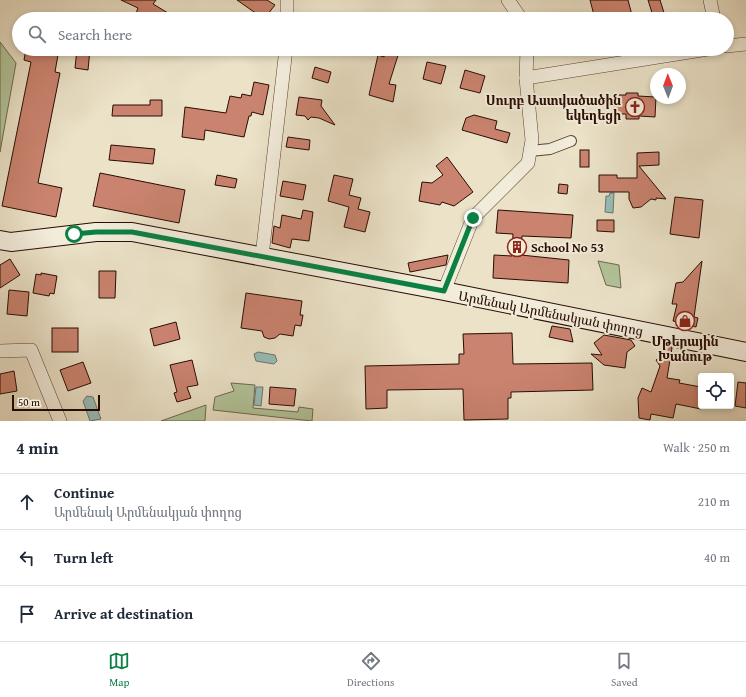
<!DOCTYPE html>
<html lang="en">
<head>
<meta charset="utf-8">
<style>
  :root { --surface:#fff; --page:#f6f6f7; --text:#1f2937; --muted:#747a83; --line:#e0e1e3; --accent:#0b8043 }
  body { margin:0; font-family:"Gentium Book Plus","Noto Serif Armenian",serif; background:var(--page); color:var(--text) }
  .controls { position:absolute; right:12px; bottom:12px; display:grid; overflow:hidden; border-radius:4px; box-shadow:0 2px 6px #0003 }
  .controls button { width:36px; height:36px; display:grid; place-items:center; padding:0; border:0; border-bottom:1px solid var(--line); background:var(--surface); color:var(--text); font:20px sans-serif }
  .compass { position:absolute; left:650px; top:68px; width:36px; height:36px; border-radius:50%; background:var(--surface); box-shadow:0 2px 6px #0003; rotate:359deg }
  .scale { position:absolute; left:12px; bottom:10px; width:88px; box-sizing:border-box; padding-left:4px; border:2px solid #290c02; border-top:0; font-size:11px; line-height:14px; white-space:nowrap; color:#290c02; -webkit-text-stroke:3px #f2ecdb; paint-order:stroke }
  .stop { position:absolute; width:12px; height:12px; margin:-9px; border:3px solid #0b8043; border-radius:50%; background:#fff }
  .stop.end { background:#0b8043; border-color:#fff; box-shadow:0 1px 4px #0008 }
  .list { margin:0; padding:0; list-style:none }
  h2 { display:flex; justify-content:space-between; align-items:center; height:52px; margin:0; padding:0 16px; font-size:17px }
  h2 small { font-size:13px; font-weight:400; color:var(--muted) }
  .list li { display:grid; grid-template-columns:26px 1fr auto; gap:12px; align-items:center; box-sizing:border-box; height:56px; padding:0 16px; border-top:1px solid var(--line) }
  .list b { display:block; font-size:15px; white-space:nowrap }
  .list p { margin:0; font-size:13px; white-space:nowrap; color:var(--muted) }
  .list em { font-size:13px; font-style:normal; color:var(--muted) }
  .icon { flex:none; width:22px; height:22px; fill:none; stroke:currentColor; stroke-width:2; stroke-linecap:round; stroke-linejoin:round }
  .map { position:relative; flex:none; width:746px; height:421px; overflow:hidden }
  .search { position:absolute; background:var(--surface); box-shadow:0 2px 6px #0003; left:12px; right:12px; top:12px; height:44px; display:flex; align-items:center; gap:10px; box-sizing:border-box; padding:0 14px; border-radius:22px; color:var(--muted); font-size:15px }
  .sheet { height:220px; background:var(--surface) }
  nav { display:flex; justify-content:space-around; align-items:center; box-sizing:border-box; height:56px; border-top:1px solid var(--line); background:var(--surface); font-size:11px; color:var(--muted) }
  nav a { display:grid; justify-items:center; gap:2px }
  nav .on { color:var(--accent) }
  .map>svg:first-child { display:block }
  .green { fill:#b2c49a; stroke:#6e684e }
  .water { fill:#98bdb8; stroke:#6c766f }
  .building { fill:#ca836f; stroke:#290c02 }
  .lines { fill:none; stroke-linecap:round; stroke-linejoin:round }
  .pedestrian-casing { stroke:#5a4234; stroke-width:12 }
  .minor-casing { stroke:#5a4234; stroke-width:14 }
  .secondary-casing { stroke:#290c02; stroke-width:20 }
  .pedestrian { stroke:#f2ecdb; stroke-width:10 }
  .minor { stroke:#f2ecdb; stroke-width:13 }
  .secondary { stroke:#f2ecdb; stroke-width:18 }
  .route { stroke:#0b8043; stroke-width:5 }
  .labels { text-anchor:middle; stroke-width:4; stroke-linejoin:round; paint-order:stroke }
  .poi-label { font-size:13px; font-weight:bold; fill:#290c02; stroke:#f2ecdb; text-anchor:end }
  .street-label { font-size:13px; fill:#290c02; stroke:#f2ecdb }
</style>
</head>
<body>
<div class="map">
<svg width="746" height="421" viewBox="0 0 746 421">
  <rect width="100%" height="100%" fill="#ebe2c8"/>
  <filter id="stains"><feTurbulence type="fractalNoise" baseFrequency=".005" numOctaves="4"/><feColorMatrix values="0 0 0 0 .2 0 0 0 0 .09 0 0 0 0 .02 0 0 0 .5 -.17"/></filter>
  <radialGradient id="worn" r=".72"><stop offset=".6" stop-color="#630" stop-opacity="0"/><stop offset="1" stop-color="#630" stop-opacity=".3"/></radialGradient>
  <g class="green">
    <path d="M0,42L16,63L0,152Z"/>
    <path d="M598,261L619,265L621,288L606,285Z"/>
    <path d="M231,383L255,385L253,408L298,412L299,407L313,409L312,421L213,410L215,397L234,391Z"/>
    <path d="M206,405L205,421H161Z"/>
  </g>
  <g class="water">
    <path d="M610,193H614L613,213L605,212L606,196H609Z"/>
    <path d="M258,352L275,355L277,361L274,364L256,361L254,354Z"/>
    <path d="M256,387H263L261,406L254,405Z"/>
    <path d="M87,396L93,397L101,419L90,421L83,401Z"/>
  </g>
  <g class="building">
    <path d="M121,0H156L153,4L178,19H134L138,8Z"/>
    <path d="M237,0H267L275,5L264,19Z"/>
    <path d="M590,0H628L633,19H595Z"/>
    <path d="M648,0H660L666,19H654Z"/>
    <path d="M26,49H59L55,72L60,73L38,183L62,188L56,217L2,206L31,62L24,60Z"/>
    <path d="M77,49H90L88,70L75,68Z"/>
    <path d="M386,49H400L389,84L396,85L393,102L369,95L378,55L384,57Z"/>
    <path d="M427,62L446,66L441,84L423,79Z"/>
    <path d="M315,67L331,72L328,83L312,78Z"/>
    <path d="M465,70L485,76L480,93L460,88Z"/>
    <path d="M254,82L269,85L263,115L252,112L251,116H249L244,137L205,130L204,140L182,137L185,107L226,113L230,96L241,98L242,94L251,96Z"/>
    <path d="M626,93H638V96L656,97L655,117L639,116V119H626V114H617V109H614V100H617V95H626Z"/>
    <path d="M299,97L322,100L321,106L335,125L319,118L311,117L308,120L305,116L296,115Z"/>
    <path d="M150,100H162V116H112L113,105H150Z"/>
    <path d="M474,115L497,121L495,129L510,133L507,143L462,130L466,118Z"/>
    <path d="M288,137L310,140L309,150L286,147Z"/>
    <path d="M111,145L155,149L153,164L109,160Z"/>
    <rect x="580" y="150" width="9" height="17"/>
    <path d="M659,152V165L639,166L666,199L656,198V200L651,199L641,207L633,208L629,199V192H599V175H617V178H637V153Z"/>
    <path d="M447,157L473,192L454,206L442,202L440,205L419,201L422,182L432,183L443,175L436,166Z"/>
    <path d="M100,173L185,190L179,223L93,206Z"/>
    <path d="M217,175L237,179L235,188L215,185Z"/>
    <path d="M334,175L353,179L349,195L361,198L358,209L370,212L365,232L344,227L349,207L328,201Z"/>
    <path d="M283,181L306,185L303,200L280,196Z"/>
    <path d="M559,184L568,185L567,194L558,193Z"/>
    <path d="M675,197L703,200L699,238L670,234Z"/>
    <path d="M303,210L313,212L309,241L292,239L290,248L272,243L274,226L280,228L282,215L301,219Z"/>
    <path d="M498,210L573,215L571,238L522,236L521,255L569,260L568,283L493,278L494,255L512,256L513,234L496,233Z"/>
    <path d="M597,220H614V232L597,231Z"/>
    <path d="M448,255L446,265L410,272L408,263Z"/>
    <path d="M10,259L20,275L0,288V265Z"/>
    <path d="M702,261L694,317L698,318L696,327L673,321L677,304H672L676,283L683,282Z"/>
    <path d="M99,271H116L115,298H99Z"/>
    <path d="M41,273L57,276L54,294L50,293L49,296L33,293L36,274L41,275Z"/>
    <path d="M9,290L29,292L27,316L7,314Z"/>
    <path d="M246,293L302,301L300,315H303L301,326L295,325L293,336L280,334L275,338L269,339L264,337L262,331L241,328Z"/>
    <path d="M176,322L180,339L154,346L150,329Z"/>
    <path d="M552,326L570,329L573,342L549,337Z"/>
    <rect x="52" y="328" width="26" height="24"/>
    <path d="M512,333L513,364L592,363L593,390L511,392V398H508V419L464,420L463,389L387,390V408L366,409L365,366L459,364V354H464L463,334Z"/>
    <path d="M604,335L631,340L635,346L627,352L625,368L604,365L591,354L602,355L594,343Z"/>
    <path d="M667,347L672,348L667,378L680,380L679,383L701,387V409L676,404L673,418L651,414L650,420L639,418L638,398L642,388L651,392L660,366L656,360L664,355Z"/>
    <path d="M192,360L198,385L187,387L191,398L177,402L174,393L177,392L170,365Z"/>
    <path d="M83,362L91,383L68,391L60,370Z"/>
    <path d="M14,371L17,391L0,394V374Z"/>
    <path d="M738,382L746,383V408L735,406Z"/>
    <path d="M270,387L296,389L294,406L269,404Z"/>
  </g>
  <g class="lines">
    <defs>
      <path id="pedestrian" d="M530,151L550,149L571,141"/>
      <g id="minor">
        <path d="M287,0V19"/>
        <path d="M508,0L521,19"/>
        <path d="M710,0L714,19"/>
        <path d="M727,46L746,44"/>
        <path d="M526,78L708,49"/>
        <path d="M262,256L286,49"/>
        <path d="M444,291L473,218L528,163L532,140L526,78L527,49"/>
        <path d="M0,351L31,350L60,421"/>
      </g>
      <path id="secondary" d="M0,240L11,242L96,232H132L444,291L746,352"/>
    </defs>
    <use href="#pedestrian" class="pedestrian-casing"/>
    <use href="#minor" class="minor-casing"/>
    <use href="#secondary" class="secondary-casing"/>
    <use href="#pedestrian" class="pedestrian"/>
    <use href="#minor" class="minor"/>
    <use href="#secondary" class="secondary"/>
  </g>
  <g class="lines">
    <path class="route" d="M74,234L96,232H132L444,291L473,218"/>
  </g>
  <defs>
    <symbol id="church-ring" viewBox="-11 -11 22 22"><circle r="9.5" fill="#f2ecdb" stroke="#8f2418" stroke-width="1.5"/><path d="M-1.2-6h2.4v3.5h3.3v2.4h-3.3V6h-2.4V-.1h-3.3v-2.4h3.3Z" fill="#8f2418"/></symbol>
    <symbol id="building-ring" viewBox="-11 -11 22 22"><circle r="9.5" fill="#f2ecdb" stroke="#8f2418" stroke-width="1.5"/><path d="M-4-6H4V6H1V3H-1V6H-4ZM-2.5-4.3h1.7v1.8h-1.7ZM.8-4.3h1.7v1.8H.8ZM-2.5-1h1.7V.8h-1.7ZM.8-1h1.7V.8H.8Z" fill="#8f2418"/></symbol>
    <symbol id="shop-ring" viewBox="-11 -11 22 22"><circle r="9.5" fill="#f2ecdb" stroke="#8f2418" stroke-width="1.5"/><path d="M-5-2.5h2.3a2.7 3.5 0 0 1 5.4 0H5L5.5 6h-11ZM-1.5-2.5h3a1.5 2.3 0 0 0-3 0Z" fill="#8f2418"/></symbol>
  </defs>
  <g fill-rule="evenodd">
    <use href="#church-ring" x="624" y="96" width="22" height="22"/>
    <use href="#building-ring" x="506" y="236" width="22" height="22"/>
    <use href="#shop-ring" x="674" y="310" width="22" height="22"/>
  </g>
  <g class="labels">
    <g class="poi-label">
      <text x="621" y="105">Սուրբ Աստվածածին<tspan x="621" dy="15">եկեղեցի</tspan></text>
      <text x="531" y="252" text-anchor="start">School No 53</text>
      <text x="685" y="346" text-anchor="middle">Մթերային<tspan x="685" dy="15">Խանութ</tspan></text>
    </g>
    <g class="street-label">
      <text transform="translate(551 313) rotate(11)" y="5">Արմենակ Արմենակյան փողոց</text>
    </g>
  </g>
  <rect width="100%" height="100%" filter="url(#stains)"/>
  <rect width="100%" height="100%" fill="url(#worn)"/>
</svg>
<div class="controls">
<button><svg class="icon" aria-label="locate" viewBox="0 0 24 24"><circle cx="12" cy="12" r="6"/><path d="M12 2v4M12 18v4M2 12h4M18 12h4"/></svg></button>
</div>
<svg class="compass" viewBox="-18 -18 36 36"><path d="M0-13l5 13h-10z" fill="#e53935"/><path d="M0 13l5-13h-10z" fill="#747a83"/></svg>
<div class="scale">50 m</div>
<div class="stop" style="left:74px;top:234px"></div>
<div class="stop end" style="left:473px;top:218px"></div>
<div class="search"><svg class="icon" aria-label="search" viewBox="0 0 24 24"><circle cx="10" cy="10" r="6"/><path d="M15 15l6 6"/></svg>Search here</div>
</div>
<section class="sheet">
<h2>4 min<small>Walk · 250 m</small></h2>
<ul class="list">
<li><svg class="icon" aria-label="ahead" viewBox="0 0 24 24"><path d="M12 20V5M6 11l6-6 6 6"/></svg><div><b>Continue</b><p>Արմենակ Արմենակյան փողոց</p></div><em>210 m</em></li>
<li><svg class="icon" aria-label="left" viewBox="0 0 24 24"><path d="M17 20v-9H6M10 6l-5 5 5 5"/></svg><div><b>Turn left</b></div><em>40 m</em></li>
<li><svg class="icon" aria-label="arrive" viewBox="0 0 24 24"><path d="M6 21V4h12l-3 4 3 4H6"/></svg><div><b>Arrive at destination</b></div></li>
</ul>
</section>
<nav>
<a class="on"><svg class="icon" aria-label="map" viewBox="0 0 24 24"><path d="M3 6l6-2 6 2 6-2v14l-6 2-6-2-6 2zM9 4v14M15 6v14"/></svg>Map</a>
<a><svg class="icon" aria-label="directions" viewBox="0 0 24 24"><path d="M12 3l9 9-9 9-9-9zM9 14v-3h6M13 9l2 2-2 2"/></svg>Directions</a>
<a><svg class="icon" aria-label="saved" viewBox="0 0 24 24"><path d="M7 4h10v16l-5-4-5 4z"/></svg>Saved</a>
</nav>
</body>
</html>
